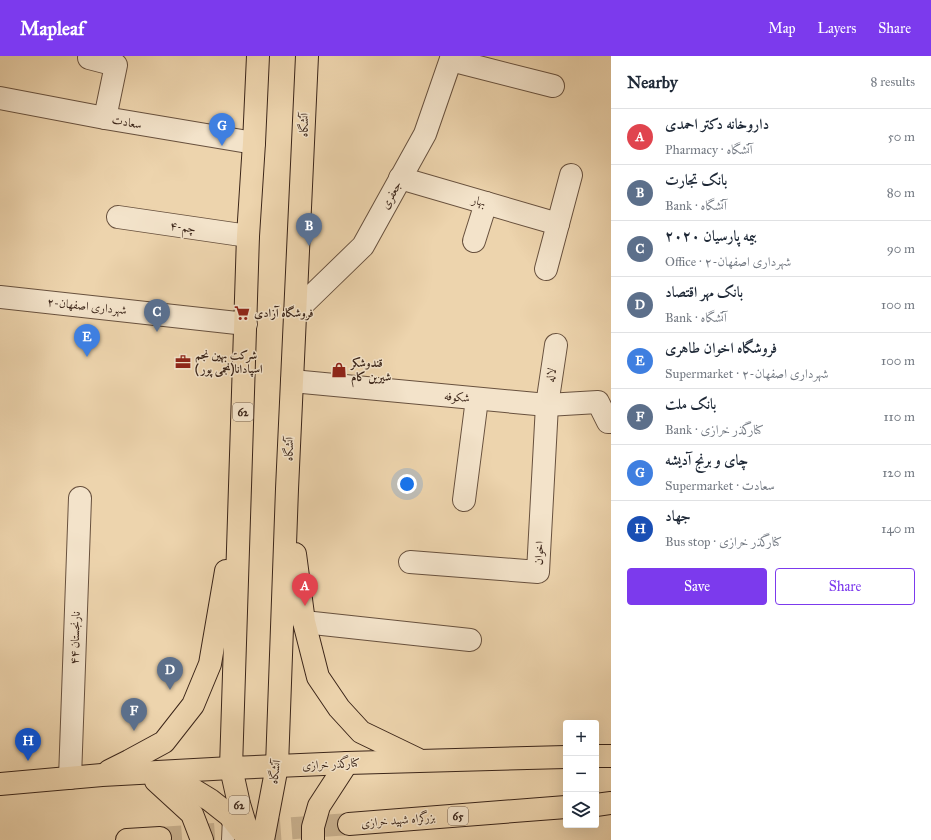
<!DOCTYPE html>
<html lang="en">
<head>
<meta charset="utf-8">
<style>
  :root { --surface:#fff; --page:#f6f6f7; --text:#1f2937; --muted:#747a83; --line:#e0e1e3; --accent:#7c3aed }
  body { margin:0; font-family:"IM FELL Great Primer",Amiri,serif; background:var(--page); color:var(--text) }
  .controls { position:absolute; right:12px; bottom:12px; display:grid; overflow:hidden; border-radius:4px; box-shadow:0 4px 16px #0002 }
  .controls button { width:36px; height:36px; display:grid; place-items:center; padding:0; border:0; border-bottom:1px solid var(--line); background:var(--surface); color:var(--text); font:20px sans-serif }
  .you { position:absolute; left:407px; top:428px; width:14px; height:14px; margin:-10px; border:3px solid #fff; border-radius:50%; background:#1a73e8; box-shadow:0 0 0 6px #1a73e833 }
  .badge { display:grid; place-items:center; width:26px; height:26px; border-radius:50%; background:var(--accent); color:#fff; font-size:13px; font-weight:700 }
  .pin { position:absolute; translate:-50% -33px; filter:drop-shadow(0 1px 2px #0008) }
  .pin::after { content:''; position:absolute; top:21px; width:14px; height:12px; background:inherit; clip-path:polygon(0 0,100% 0,50% 100%) }
  .list { margin:0; padding:0; list-style:none }
  h2 { display:flex; justify-content:space-between; align-items:center; height:52px; margin:0; padding:0 16px; font-size:17px }
  h2 small { font-size:13px; font-weight:400; color:var(--muted) }
  .list li { display:grid; grid-template-columns:26px 1fr auto; gap:12px; align-items:center; box-sizing:border-box; height:56px; padding:0 16px; border-top:1px solid var(--line) }
  .list b { display:block; font-size:15px; white-space:nowrap }
  .list p { margin:0; font-size:13px; white-space:nowrap; color:var(--muted) }
  .list em { font-size:13px; font-style:normal; color:var(--muted) }
  .actions { display:flex; gap:8px; padding:12px 16px }
  .actions a { flex:1; padding:9px 0; border:1px solid var(--accent); border-radius:4px; text-align:center; font-size:14px; color:var(--accent) }
  .actions .main { background:var(--accent); color:#fff }
  .icon { flex:none; width:22px; height:22px; fill:none; stroke:currentColor; stroke-width:2; stroke-linecap:round; stroke-linejoin:round }
  .map { position:relative; flex:none; width:611px; height:784px; overflow:hidden }
  header { display:flex; align-items:center; gap:24px; box-sizing:border-box; height:56px; padding:0 20px; background:var(--accent); color:#fff }
  header strong { font-size:19px }
  nav { display:flex; gap:22px; margin-inline-start:auto; font-size:14px }
  main { display:flex }
  aside { flex:1; background:var(--surface) }
  .map>svg:first-child { display:block }
  .lines { fill:none; stroke-linecap:round; stroke-linejoin:round }
  .trunk-tunnel { stroke:#c9b18f; stroke-width:22; stroke-dasharray:22 11; stroke-linecap:butt }
  .service-casing { stroke:#68513e; stroke-width:14 }
  .minor-casing { stroke:#68513e; stroke-width:24 }
  .primary-casing { stroke:#3b2519; stroke-width:24 }
  .trunk-casing { stroke:#3b2519; stroke-width:24 }
  .service { stroke:#f3e3ca; stroke-width:12 }
  .minor { stroke:#f3e3ca; stroke-width:22 }
  .primary { stroke:#edd4ad; stroke-width:22 }
  .trunk { stroke:#edd4ad; stroke-width:22 }
  .labels { text-anchor:middle; stroke-width:3; stroke-linejoin:round; paint-order:stroke }
  .shield { fill:#f3e3ca; stroke:#725e4e; stroke-width:1 }
  .shield-label { font-size:11px; font-weight:bold; fill:#3b2519 }
  .street-label { font-size:12px; fill:#3b2519; stroke:#f3e3ca }
  .poi-label { font-size:12px; font-weight:bold; fill:#3b2519; stroke:#f3e3ca; text-anchor:start }
</style>
</head>
<body>
<header>
<strong>Mapleaf</strong>
<nav><a>Map</a><a>Layers</a><a>Share</a></nav>
</header>
<main>
<div class="map">
<svg width="611" height="784" viewBox="0 0 611 784">
  <rect width="100%" height="100%" fill="#edd4ad"/>
  <filter id="stains"><feTurbulence type="fractalNoise" baseFrequency=".005" numOctaves="4"/><feColorMatrix values="0 0 0 0 .2 0 0 0 0 .09 0 0 0 0 .02 0 0 0 .5 -.17"/></filter>
  <radialGradient id="worn" r=".72"><stop offset=".6" stop-color="#630" stop-opacity="0"/><stop offset="1" stop-color="#630" stop-opacity=".3"/></radialGradient>
  <g class="lines">
    <path class="trunk-tunnel" d="M160,782L349,768"/>
    <defs>
      <path id="service" d="M228,784L229,761"/>
      <g id="minor">
        <path d="M89,2L116,9L105,62"/>
        <path d="M451,4L553,30"/>
        <path d="M0,42L105,62L254,87"/>
        <path d="M400,122L558,168"/>
        <path d="M118,161L248,180"/>
        <path d="M474,185L486,147"/>
        <path d="M546,213L571,119"/>
        <path d="M0,241L246,268"/>
        <path d="M295,256L363,190L425,78L452,0"/>
        <path d="M292,325L547,349L598,346L608,366H611"/>
        <path d="M464,444L477,343"/>
        <path d="M410,506L538,516L547,349L556,289"/>
        <path d="M304,566L470,584"/>
        <path d="M70,722L80,442"/>
      </g>
      <g id="primary">
        <path d="M295,498L304,566L318,621L339,652L361,676L417,703"/>
        <path d="M109,715L129,705L164,686L193,649L210,608L226,515"/>
        <path d="M156,720L192,733L210,744L229,759L245,779"/>
        <path d="M156,725L192,758L202,784"/>
        <path d="M0,728L102,719L231,712L347,707L566,701"/>
        <path d="M254,784L245,768L239,748L231,712L248,180L254,87L258,0"/>
        <path d="M263,784L277,710L287,433L307,0"/>
        <path d="M313,784V771L319,750L347,707"/>
      </g>
      <g id="trunk">
        <path d="M598,700H611"/>
        <path d="M596,749L611,747"/>
        <path d="M349,768L566,751"/>
        <path d="M127,784L160,782"/>
      </g>
    </defs>
    <use href="#service" class="service-casing"/>
    <use href="#minor" class="minor-casing"/>
    <use href="#primary" class="primary-casing"/>
    <use href="#trunk" class="trunk-casing"/>
    <use href="#service" class="service"/>
    <use href="#minor" class="minor"/>
    <use href="#primary" class="primary"/>
    <use href="#trunk" class="trunk"/>
  </g>
  <defs>
    <symbol id="supermarket-bare" viewBox="-9 -9 18 18"><path d="M-6-5.5h2.5l.6 2H6L4.5 2H-2.5L-4.4-4H-6ZM-1.5 3.2a1.3 1.3 0 1 0 .1 0ZM3 3.2a1.3 1.3 0 1 0 .1 0Z" fill="#8f2418" stroke="#f3e3ca" stroke-width="2.5" paint-order="stroke"/></symbol>
    <symbol id="office-bare" viewBox="-9 -9 18 18"><path d="M-6-3h4V-5.5h4V-3h4V5H-6ZM-1-4.5V-3h2v-1.5ZM-6 0V1H6V0Z" fill="#8f2418" stroke="#f3e3ca" stroke-width="2.5" paint-order="stroke"/></symbol>
    <symbol id="shop-bare" viewBox="-9 -9 18 18"><path d="M-5-2.5h2.3a2.7 3.5 0 0 1 5.4 0H5L5.5 6h-11ZM-1.5-2.5h3a1.5 2.3 0 0 0-3 0Z" fill="#8f2418" stroke="#f3e3ca" stroke-width="2.5" paint-order="stroke"/></symbol>
  </defs>
  <g fill-rule="evenodd">
    <use href="#supermarket-bare" x="231" y="246" width="22" height="22"/>
    <use href="#office-bare" x="172" y="295" width="22" height="22"/>
    <use href="#shop-bare" x="328" y="303" width="22" height="22"/>
  </g>
  <g class="labels">
    <g class="shield">
      <rect x="233" y="347" width="20" height="18" rx="3"/>
      <rect x="229" y="740" width="20" height="18" rx="3"/>
      <rect x="448" y="751" width="20" height="18" rx="3"/>
    </g>
    <g class="shield-label">
      <text x="243" y="360">62</text>
      <text x="239" y="753">62</text>
      <text x="458" y="764">65</text>
    </g>
    <g class="street-label">
      <text transform="translate(127 66) rotate(10)" y="4">سعادت</text>
      <text transform="translate(304 69) rotate(-87)" y="4">آتشگاه</text>
      <text transform="translate(391 139) rotate(-61)" y="4">جعفری</text>
      <text transform="translate(479 145) rotate(16)" y="4">بهار</text>
      <text transform="translate(183 171) rotate(8)" y="4">۴-چم</text>
      <text transform="translate(87 250) rotate(6)" y="4">۲-شهرداری اصفهان</text>
      <text transform="translate(551 319) rotate(-81)" y="4">لاله</text>
      <text transform="translate(457 341) rotate(5)" y="4">شکوفه</text>
      <text transform="translate(289 393) rotate(-87)" y="4">آتشگاه</text>
      <text transform="translate(539 497) rotate(-87)" y="4">اخوان</text>
      <text transform="translate(75 582) rotate(-88)" y="4">۴۴ نارنجستان</text>
      <text transform="translate(331 708) rotate(-3)" y="4">کنارگذر خرازی</text>
      <text transform="translate(275 716) rotate(-81)" y="4">آتشگاه</text>
      <text transform="translate(398 764) rotate(-5)" y="4">بزرگراه شهید خرازی</text>
    </g>
    <g class="poi-label">
      <text x="254" y="261">فروشگاه آزادی</text>
      <text x="195" y="303">شرکت بهین نجم<tspan x="195" dy="14">اسپادانا(نجمی پور )</tspan></text>
      <text x="351" y="311">قندوشکر<tspan x="351" dy="14">شیرین کام</tspan></text>
    </g>
  </g>
  <rect width="100%" height="100%" filter="url(#stains)"/>
  <rect width="100%" height="100%" fill="url(#worn)"/>
</svg>
<div class="controls">
<button>+</button>
<button>−</button>
<button><svg class="icon" aria-label="layers" viewBox="0 0 24 24"><path d="M12 4l9 5-9 5-9-5zM3 14l9 5 9-5"/></svg></button>
</div>
<div class="you"></div>
<div class="pin badge" style="left:305px;top:550px;background:#e0444e">A</div>
<div class="pin badge" style="left:309px;top:190px;background:#5c6f8a">B</div>
<div class="pin badge" style="left:157px;top:276px;background:#5c6f8a">C</div>
<div class="pin badge" style="left:170px;top:634px;background:#5c6f8a">D</div>
<div class="pin badge" style="left:87px;top:301px;background:#3f7fe0">E</div>
<div class="pin badge" style="left:134px;top:675px;background:#5c6f8a">F</div>
<div class="pin badge" style="left:222px;top:90px;background:#3f7fe0">G</div>
<div class="pin badge" style="left:28px;top:705px;background:#1a4fb4">H</div>
</div>
<aside>
<h2>Nearby<small>8 results</small></h2>
<ul class="list">
<li><span class="badge" style="background:#e0444e">A</span><div><b>داروخانه دکتر احمدی</b><p>Pharmacy · آتشگاه</p></div><em>50 m</em></li>
<li><span class="badge" style="background:#5c6f8a">B</span><div><b>بانک تجارت</b><p>Bank · آتشگاه</p></div><em>80 m</em></li>
<li><span class="badge" style="background:#5c6f8a">C</span><div><b>بیمه پارسیان ۲۰۲۰</b><p>Office · ۲-شهرداری اصفهان</p></div><em>90 m</em></li>
<li><span class="badge" style="background:#5c6f8a">D</span><div><b>بانک مهر اقتصاد</b><p>Bank · آتشگاه</p></div><em>100 m</em></li>
<li><span class="badge" style="background:#3f7fe0">E</span><div><b>فروشگاه اخوان طاهری</b><p>Supermarket · ۲-شهرداری اصفهان</p></div><em>100 m</em></li>
<li><span class="badge" style="background:#5c6f8a">F</span><div><b>بانک ملت</b><p>Bank · کنارگذر خرازی</p></div><em>110 m</em></li>
<li><span class="badge" style="background:#3f7fe0">G</span><div><b>چای و برنج آدیشه</b><p>Supermarket · سعادت</p></div><em>120 m</em></li>
<li><span class="badge" style="background:#1a4fb4">H</span><div><b>جهاد</b><p>Bus stop · کنارگذر خرازی</p></div><em>140 m</em></li>
</ul>
<div class="actions"><a class="main">Save</a><a>Share</a></div>
</aside>
</main>
</body>
</html>
